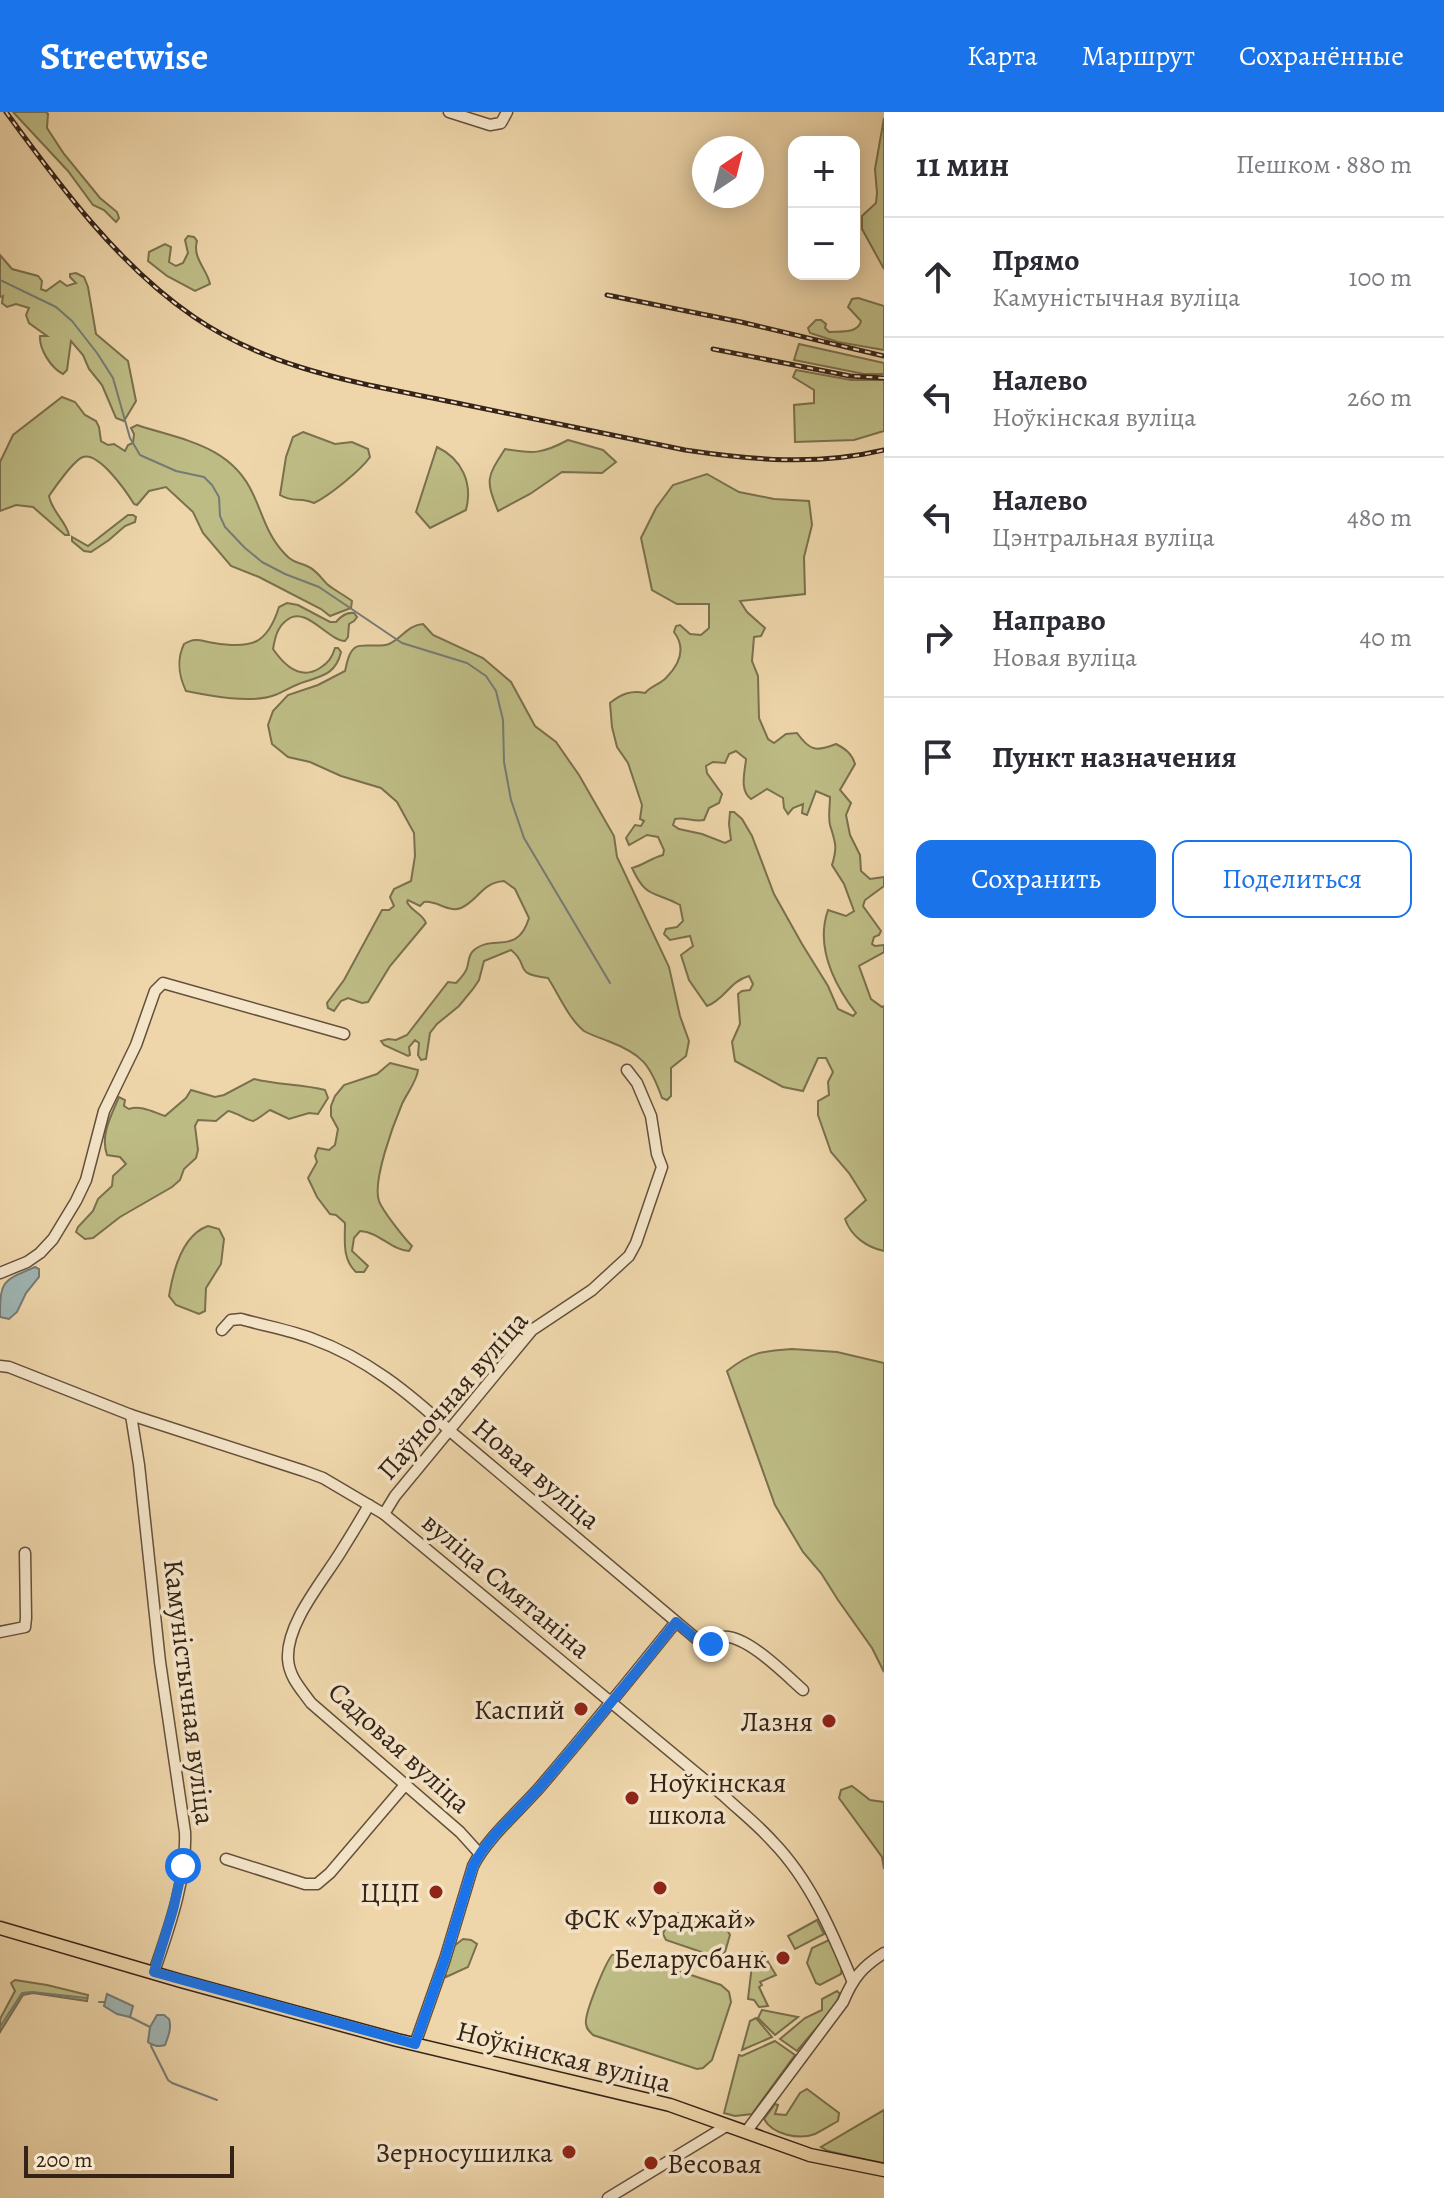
<!DOCTYPE html>
<html lang="ru">
<head>
<meta charset="utf-8">
<style>
  :root { --surface:#fff; --page:#f2f2f3; --text:#2b2b33; --muted:#7c7c81; --line:#e1e1e2; --accent:#1a73e8 }
  body { margin:0; font-family:Alegreya,serif; background:var(--page); color:var(--text) }
  .controls { position:absolute; right:24px; top:24px; display:grid; overflow:hidden; border-radius:16px; box-shadow:0 4px 20px #0003 }
  .controls button { width:72px; height:72px; display:grid; place-items:center; padding:0; border:0; border-bottom:2px solid var(--line); background:var(--surface); color:var(--text); font:40px sans-serif }
  .compass { position:absolute; left:692px; top:24px; width:72px; height:72px; border-radius:50%; background:var(--surface); box-shadow:0 4px 20px #0003; rotate:35deg }
  .scale { position:absolute; left:24px; bottom:20px; width:210px; box-sizing:border-box; padding-left:8px; border:4px solid #352318; border-top:0; font-size:22px; line-height:28px; white-space:nowrap; color:#352318; -webkit-text-stroke:6px #f4e4c8; paint-order:stroke }
  .stop { position:absolute; width:24px; height:24px; margin:-18px; border:6px solid #1a73e8; border-radius:50%; background:#fff }
  .stop.end { background:#1a73e8; border-color:#fff; box-shadow:0 2px 8px #0008 }
  .list { margin:0; padding:0; list-style:none }
  h2 { display:flex; justify-content:space-between; align-items:center; height:104px; margin:0; padding:0 32px; font-size:34px }
  h2 small { font-size:26px; font-weight:400; color:var(--muted) }
  .list li { display:grid; grid-template-columns:52px 1fr auto; gap:24px; align-items:center; box-sizing:border-box; height:120px; padding:0 32px; border-top:2px solid var(--line) }
  .list b { display:block; font-size:30px; white-space:nowrap }
  .list p { margin:0; font-size:26px; white-space:nowrap; color:var(--muted) }
  .list em { font-size:26px; font-style:normal; color:var(--muted) }
  .actions { display:flex; gap:16px; padding:24px 32px }
  .actions a { flex:1; padding:18px 0; border:2px solid var(--accent); border-radius:16px; text-align:center; font-size:28px; color:var(--accent) }
  .actions .main { background:var(--accent); color:#fff }
  .icon { flex:none; width:44px; height:44px; fill:none; stroke:currentColor; stroke-width:2; stroke-linecap:round; stroke-linejoin:round }
  .map { position:relative; flex:none; width:884px; height:2086px; overflow:hidden }
  header { display:flex; align-items:center; gap:48px; box-sizing:border-box; height:112px; padding:0 40px; background:var(--accent); color:#fff }
  header strong { font-size:38px }
  nav { display:flex; gap:44px; margin-inline-start:auto; font-size:28px }
  main { display:flex }
  aside { flex:1; background:var(--surface) }
  .map>svg:first-child { display:block }
  .green { fill:#bebc85; stroke:#7a704e; stroke-width:2; fill-rule:evenodd }
  .water { fill:#9fb6b4; stroke:#757b76; stroke-width:2 }
  .lines { fill:none; stroke-linecap:round; stroke-linejoin:round }
  .stream { stroke:#757b76; stroke-width:2 }
  .minor-casing { stroke:#63503c; stroke-width:13 }
  .major-casing { stroke:#352318; stroke-width:15 }
  .minor { stroke:#f4e4c8; stroke-width:10 }
  .major { stroke:#eed6aa; stroke-width:12 }
  .rail-casing { stroke:#352318; stroke-width:5 }
  .rail { stroke:#f4e4c8; stroke-width:2; stroke-dasharray:6; stroke-linecap:butt }
  .route { stroke:#1a73e8; stroke-width:10 }
  .poi-dot { fill:#8f2418; stroke:#f4e4c8; stroke-width:3 }
  .labels { text-anchor:middle; stroke-width:7; stroke-linejoin:round; paint-order:stroke }
  .street-label { font-size:28px; fill:#352318; stroke:#f4e4c8 }
  .poi-label { font-size:28px; fill:#352318; stroke:#f4e4c8; text-anchor:end }
</style>
</head>
<body>
<header>
<strong>Streetwise</strong>
<nav><a>Карта</a><a>Маршрут</a><a>Сохранённые</a></nav>
</header>
<main>
<div class="map">
<svg width="884" height="2086" viewBox="0 0 884 2086">
  <rect width="100%" height="100%" fill="#eed6aa"/>
  <filter id="stains"><feTurbulence type="fractalNoise" baseFrequency=".0025" numOctaves="4"/><feColorMatrix values="0 0 0 0 .2 0 0 0 0 .09 0 0 0 0 .02 0 0 0 .5 -.17"/></filter>
  <radialGradient id="worn" r=".72"><stop offset=".6" stop-color="#630" stop-opacity="0"/><stop offset="1" stop-color="#630" stop-opacity=".3"/></radialGradient>
  <g class="green">
    <path d="M13,0H46L48,2L47,16L64,42L100,86L117,100L119,106L116,110L104,98L93,93L68,59Z"/>
    <path d="M884,6V157L862,117V104L876,91L877,81L875,57Z"/>
    <path d="M188,124L194,125L197,129C192,146 207,157 210,172L195,179L167,164L148,149L149,140L165,132L171,135L169,150L176,154L183,151L188,141L185,128Z"/>
    <path d="M0,143L12,157L38,164L42,169L41,177L46,179L60,169L67,174L76,171L70,165V162L76,161L84,165L88,175L96,222L128,249L136,289L124,309L116,306L102,273L89,257L83,243L71,229L67,258L63,262C51,256 39,237 40,224H47L29,211L26,203L29,196L16,192L7,195L2,191L3,184L0,185Z"/>
    <path d="M858,186L884,194V238L838,230L810,221L808,216L816,208H821L826,212L825,216L829,220C840,219 858,222 861,209L848,195L852,187Z"/>
    <path d="M799,232L884,251V262H864L794,248Z"/>
    <path d="M796,258L851,268H884V319L854,328L795,330L794,293L814,291V278L793,265Z"/>
    <path d="M62,285L75,290L85,303L96,309L99,315L101,329L108,333L114,332L125,339L128,333L133,331L134,322L131,316L137,313C182,328 231,333 253,382C263,403 267,423 284,441C295,453 298,449 309,455C317,459 321,466 327,472C334,478 344,483 352,489L351,496L330,504L321,497L259,465L231,454L203,421L193,400L166,375L149,379L137,393L134,392C126,379 99,340 83,345C74,348 55,375 49,384C52,400 66,409 69,423H65L33,395L16,393L0,399V350L13,323Z"/>
    <path d="M303,320L335,332L352,330L368,337L370,345C361,358 329,384 314,391C300,385 293,391 280,383L286,345L293,325Z"/>
    <path d="M568,328L603,338L616,350L602,361L562,360L530,382L498,399C485,367 487,365 505,337C533,342 542,342 568,328Z"/>
    <path d="M437,335C462,347 473,371 466,398L430,416L416,400Z"/>
    <path d="M707,362L739,380L774,387L809,389L812,413L804,445L805,482L740,489L747,500L765,516L761,524L754,525L752,549L758,564L759,606L768,627L774,631L786,622L797,621C810,639 816,640 836,632C846,637 852,642 855,652L840,678L851,691L846,703L850,723L860,743L861,759L870,767L884,765V774L865,788L863,794L881,819L879,823L874,825L872,832L875,834L884,833V840L859,854L871,887L882,895L884,894V1139C866,1135 851,1124 845,1107L866,1088L849,1061L831,1040L818,1003V989L829,983L828,970L833,960L826,946H818L803,979L783,975L735,949L732,930L740,912L738,882L742,879L750,878L753,872L749,864C730,869 724,888 707,894L689,868L681,843L693,834L690,824L670,828L664,822L666,817L677,815L683,809L680,793C653,778 647,788 632,756C644,753 651,746 663,743L664,738L658,725L647,723L629,733L626,726L635,713L641,714L644,709L640,707L642,693L628,651L617,635L612,615L610,591C621,582 631,578 645,581C651,574 660,572 666,566C680,552 686,536 674,520L676,514L680,513L690,522L701,523L709,516V492H677L652,478L641,426L656,396L673,373ZM736,639L746,647C745,660 739,678 751,687L767,677L783,686L784,696L788,702L793,696L803,692L802,701L807,703L816,679L830,685C830,694 828,704 830,713C835,730 838,734 832,753L844,772L854,799L846,804L828,798C815,835 834,872 856,901L853,904L838,897L828,874L802,832L774,782L752,724L742,707L734,700H730L729,712L731,728L725,731L702,722L679,717L673,713L675,707C685,705 694,710 704,708L709,696L719,691L722,682L707,661L706,654L713,650L725,651L729,642Z"/>
    <path d="M128,403H133L136,405L135,410L125,414L109,428L91,440L84,439L72,429V425L88,434Z"/>
    <path d="M287,491L298,493L330,510H336C341,504 346,500 354,501L357,505L354,509L349,512L348,525L345,529C327,528 306,493 287,508C277,515 275,526 273,537C284,553 300,569 320,556C328,551 332,546 335,536H338L341,540C336,562 322,564 304,570C294,573 285,579 275,583C251,592 211,584 186,579C179,564 176,549 184,532C196,525 201,529 214,531C251,537 267,533 279,495Z"/>
    <path d="M423,512L433,523L483,546L511,570L535,614L556,630L579,663L614,724L617,745L669,855L680,904L689,929L686,944L671,956V984L667,988L662,986C650,952 642,942 608,929C600,926 591,923 584,919C569,907 559,883 548,866C511,862 531,853 511,838L484,849L479,868L473,877L459,894L437,912L430,921L426,947L421,948L418,943L419,931L415,928L409,935L410,943L408,944L384,933L381,929L388,927L396,928L407,923L448,870L456,871C460,867 465,862 467,856C469,850 468,844 473,839C492,821 517,845 529,806L515,777L504,769C481,771 479,788 461,796C448,801 437,788 424,790L420,794L408,788L407,790C412,800 422,801 426,811L390,854L368,890L362,891L348,886L341,889L334,899L328,896L327,891L344,868L382,798H389L394,794L390,785L394,777L411,769L415,744L414,721L397,690L381,676L341,664L310,650L288,645L272,632L268,613L273,599L288,583L318,573L345,559C347,552 348,540 356,535C363,531 379,536 389,532C402,526 408,513 423,512Z"/>
    <path d="M390,951L418,958C417,969 407,981 402,992C394,1011 372,1069 379,1089C382,1098 404,1126 412,1134L409,1139C391,1138 379,1120 360,1119L354,1126L352,1139L368,1154L364,1160H356C342,1147 345,1129 345,1111L336,1103L330,1102L317,1085L308,1066L317,1050L315,1044L318,1036L329,1038L335,1033L338,1017L331,1004V994L335,984L344,973L377,962Z"/>
    <path d="M254,967C277,973 302,972 325,978L328,986L318,1002L309,1001L289,1007L270,998C265,1001 257,1008 253,1009C248,1009 236,1000 228,999L216,1009L198,1008L195,1014L198,1038L196,1046L184,1057L180,1068L172,1075L120,1105L93,1126L85,1127L76,1120L78,1115L93,1099L98,1087L112,1074L113,1064L126,1052L120,1045L107,1043C100,1023 111,1004 119,985L125,988L124,994L129,997C141,993 153,1000 165,1004L186,986L191,978L215,985L224,983Z"/>
    <path d="M208,1114L219,1117L224,1127L221,1152L206,1176L205,1199L199,1202L176,1193L169,1184C173,1159 182,1123 208,1114Z"/>
    <path d="M792,1237L837,1240L884,1251V1560L872,1536L838,1488L821,1461L803,1440L775,1393L727,1259C751,1240 762,1239 792,1237Z"/>
    <path d="M852,1674L870,1688L884,1690V1757L882,1745L839,1686L841,1678Z"/>
    <path d="M677,1801L726,1816L730,1823L725,1840L716,1845L666,1828L663,1822L669,1806Z"/>
    <path d="M817,1808L824,1822L795,1837L788,1824Z"/>
    <path d="M463,1827L471,1828L477,1832L468,1855L446,1865L445,1861L454,1834Z"/>
    <path d="M829,1828L842,1855L841,1862L820,1873L816,1871L807,1851L812,1836Z"/>
    <path d="M622,1840L721,1873L729,1880L731,1890L712,1948L703,1956L697,1957L593,1923C589,1919 587,1918 586,1912C584,1902 605,1852 612,1843Z"/>
    <path d="M762,1840L776,1863L760,1870L762,1873L759,1875L768,1894L759,1895L754,1888L748,1887L753,1845Z"/>
    <path d="M15,1868L47,1873L88,1883L87,1889L33,1881L23,1883L0,1920V1907L15,1879L11,1871Z"/>
    <path d="M837,1879L840,1882L835,1894L797,1939L780,1927L805,1906L822,1898V1887Z"/>
    <path d="M762,1898L798,1905L775,1923L758,1906Z"/>
    <path d="M756,1906L772,1925L742,1938L750,1909Z"/>
    <path d="M775,1929L795,1943L752,2002L735,2004L724,2001L739,1943L742,1944Z"/>
    <path d="M807,1977L839,2001L838,2009C831,2013 823,2018 815,2022C799,2028 773,2023 764,2007L775,1992L778,1993L775,2002L786,2003L800,1981Z"/>
    <path d="M884,1998V2052L828,2039L821,2035Z"/>
  </g>
  <g class="water">
    <path d="M35,1155L39,1157V1165L26,1181L17,1200L9,1207L0,1205C0,1169 2,1169 35,1155Z"/>
    <path d="M107,1882L133,1894L130,1905L117,1902L104,1894Z"/>
    <path d="M157,1903H164L169,1907C172,1916 168,1925 165,1933C159,1935 152,1934 148,1930L150,1915Z"/>
  </g>
  <g class="lines">
    <g class="stream">
      <path d="M0,168L56,195L72,209L97,241L113,266L130,326L140,343L176,359L204,365L212,373L219,385L220,404L225,415L245,436L262,450L285,462L319,475L402,531L467,551L486,564L496,579L503,608L504,650L511,688L524,726L610,871"/>
      <path d="M99,1890H104"/>
      <path d="M130,1905L150,1915"/>
      <path d="M0,1915L22,1881L32,1880L86,1886"/>
      <path d="M151,1934L168,1968L172,1971L217,1988"/>
    </g>
    <defs>
      <g id="minor">
        <path d="M449,0L490,13L501,11L507,0"/>
        <path d="M0,1161L27,1150L40,1141L53,1127L76,1089L86,1068L104,999L136,933L155,879L163,871L344,922"/>
        <path d="M222,1218L231,1208L241,1207C265,1214 290,1218 313,1227C366,1246 409,1281 450,1319L705,1534C711,1532 716,1526 722,1525C745,1521 786,1563 803,1578"/>
        <path d="M0,1254L9,1255L131,1303L304,1359L323,1366L384,1402L724,1684C740,1699 758,1713 773,1730C810,1768 832,1820 852,1868"/>
        <path d="M131,1303L139,1353L160,1550L185,1720C187,1767 169,1816 154,1860"/>
        <path d="M369,1393C360,1409 350,1425 340,1441C322,1470 286,1512 288,1547C289,1565 301,1577 311,1591L460,1720L479,1741"/>
        <path d="M384,1402L395,1384L532,1218L592,1178L629,1144L636,1131L662,1055L657,1042L651,1004L637,971L627,958"/>
        <path d="M0,1520L25,1515L26,1506L25,1441"/>
        <path d="M226,1747L305,1772H317L330,1761L405,1673"/>
        <path d="M415,1932L445,1847L473,1754C487,1726 518,1700 540,1675C586,1621 631,1566 676,1510"/>
        <path d="M746,2020L843,1890C853,1866 862,1855 884,1841"/>
        <path d="M608,2086L728,2013"/>
      </g>
      <path id="major" d="M0,1816L181,1869L397,1928L670,1993L810,2043L884,2058"/>
    </defs>
    <use href="#minor" class="minor-casing"/>
    <use href="#major" class="major-casing"/>
    <use href="#minor" class="minor"/>
    <use href="#major" class="major"/>
    <defs>
      <g id="rail">
        <path d="M6,0C60,74 118,153 194,205C273,259 361,271 452,290C530,306 607,322 685,338C752,348 817,354 884,338"/>
        <path d="M607,183L741,210L884,244"/>
        <path d="M713,237L850,264L884,266"/>
      </g>
    </defs>
    <use href="#rail" class="rail-casing"/>
    <use href="#rail" class="rail"/>
  </g>
  <g class="lines">
    <path class="route" d="M183,1754L173,1798L154,1860L415,1932L445,1847L473,1754C486,1727 519,1699 540,1675C586,1621 632,1566 676,1510L705,1534L711,1532"/>
  </g>
  <g class="poi-dot">
    <circle cx="581" cy="1597" r="8"/>
    <circle cx="829" cy="1609" r="8"/>
    <circle cx="632" cy="1686" r="8"/>
    <circle cx="660" cy="1776" r="8"/>
    <circle cx="436" cy="1780" r="8"/>
    <circle cx="783" cy="1846" r="8"/>
    <circle cx="569" cy="2040" r="8"/>
    <circle cx="651" cy="2051" r="8"/>
  </g>
  <g class="labels">
    <g class="street-label">
      <text transform="translate(452 1283) rotate(-49)" y="10">Паўночная вуліца</text>
      <text transform="translate(537 1361) rotate(40)" y="10">Новая вуліца</text>
      <text transform="translate(507 1473) rotate(40)" y="10">вуліца Смятаніна</text>
      <text transform="translate(190 1580) rotate(83)" y="10">Камуністычная вуліца</text>
      <text transform="translate(400 1635) rotate(42)" y="10">Садовая вуліца</text>
      <text transform="translate(564 1944) rotate(14)" y="10">Ноўкінская вуліца</text>
    </g>
    <g class="poi-label">
      <text x="565" y="1607">Каспий</text>
      <text x="813" y="1619">Лазня</text>
      <text x="648" y="1680" text-anchor="start">Ноўкінская<tspan x="648" dy="32">школа</tspan></text>
      <text x="420" y="1790">ЦЦП</text>
      <text x="660" y="1816" text-anchor="middle">ФСК «Ураджай»</text>
      <text x="767" y="1856">Беларусбанк</text>
      <text x="553" y="2050">Зерносушилка</text>
      <text x="667" y="2061" text-anchor="start">Весовая</text>
    </g>
  </g>
  <rect width="100%" height="100%" filter="url(#stains)"/>
  <rect width="100%" height="100%" fill="url(#worn)"/>
</svg>
<div class="controls">
<button>+</button>
<button>−</button>
</div>
<svg class="compass" viewBox="-18 -18 36 36"><path d="M0-13l5 13h-10z" fill="#e53935"/><path d="M0 13l5-13h-10z" fill="#7c7c81"/></svg>
<div class="scale">200 m</div>
<div class="stop" style="left:183px;top:1754px"></div>
<div class="stop end" style="left:711px;top:1532px"></div>
</div>
<aside>
<h2>11 мин<small>Пешком · 880 m</small></h2>
<ul class="list">
<li><svg class="icon" aria-label="ahead" viewBox="0 0 24 24"><path d="M12 20V5M6 11l6-6 6 6"/></svg><div><b>Прямо</b><p>Камуністычная вуліца</p></div><em>100 m</em></li>
<li><svg class="icon" aria-label="left" viewBox="0 0 24 24"><path d="M17 20v-9H6M10 6l-5 5 5 5"/></svg><div><b>Налево</b><p>Ноўкінская вуліца</p></div><em>260 m</em></li>
<li><svg class="icon" aria-label="left" viewBox="0 0 24 24"><path d="M17 20v-9H6M10 6l-5 5 5 5"/></svg><div><b>Налево</b><p>Цэнтральная вуліца</p></div><em>480 m</em></li>
<li><svg class="icon" aria-label="right" viewBox="0 0 24 24"><path d="M7 20v-9h11M14 6l5 5-5 5"/></svg><div><b>Направо</b><p>Новая вуліца</p></div><em>40 m</em></li>
<li><svg class="icon" aria-label="arrive" viewBox="0 0 24 24"><path d="M6 21V4h12l-3 4 3 4H6"/></svg><div><b>Пункт назначения</b></div></li>
</ul>
<div class="actions"><a class="main">Сохранить</a><a>Поделиться</a></div>
</aside>
</main>
</body>
</html>
